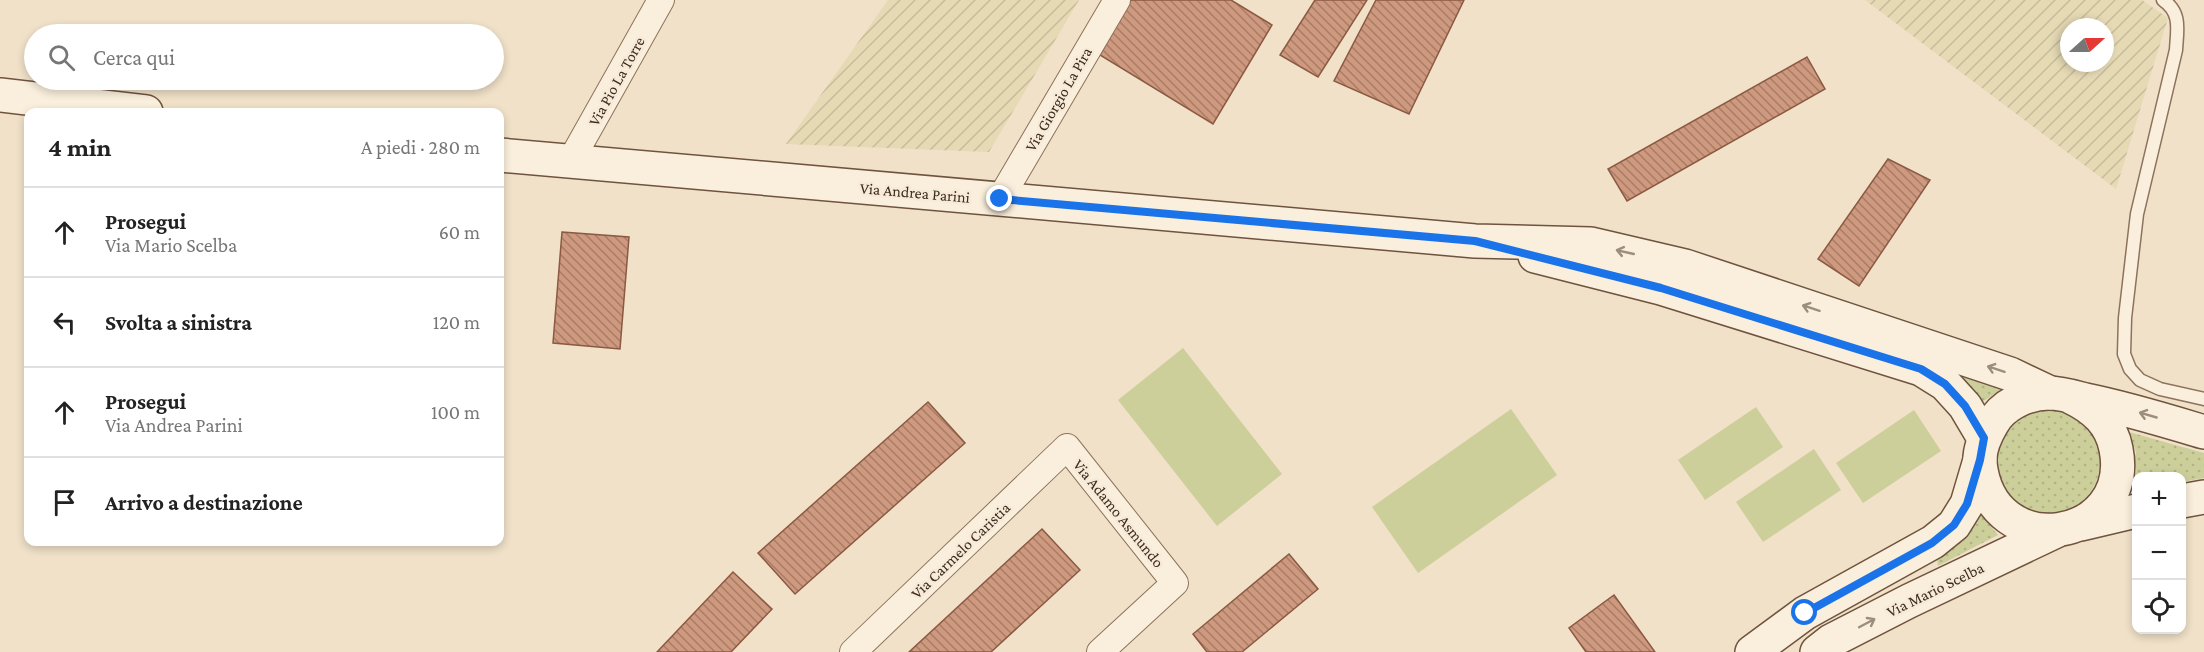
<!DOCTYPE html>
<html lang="it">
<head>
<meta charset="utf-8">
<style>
  :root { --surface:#fff; --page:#f6f6f6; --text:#222; --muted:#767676; --line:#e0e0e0 }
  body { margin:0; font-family:"Crimson Pro",serif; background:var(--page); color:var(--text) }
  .controls { position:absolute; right:18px; bottom:18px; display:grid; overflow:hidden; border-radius:12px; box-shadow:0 3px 9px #0003 }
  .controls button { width:54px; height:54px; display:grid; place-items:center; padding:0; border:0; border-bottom:2px solid var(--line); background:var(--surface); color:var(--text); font:30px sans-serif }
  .compass { position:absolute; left:2060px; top:18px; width:54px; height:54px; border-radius:50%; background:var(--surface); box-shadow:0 3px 9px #0003; rotate:69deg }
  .stop { position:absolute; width:18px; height:18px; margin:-14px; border:4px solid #1a73e8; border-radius:50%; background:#fff }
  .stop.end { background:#1a73e8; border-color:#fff; box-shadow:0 2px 6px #0008 }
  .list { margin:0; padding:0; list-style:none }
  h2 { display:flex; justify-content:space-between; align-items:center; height:78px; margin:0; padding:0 24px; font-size:26px }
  h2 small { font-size:20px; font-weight:400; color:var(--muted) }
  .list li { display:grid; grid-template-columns:39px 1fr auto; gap:18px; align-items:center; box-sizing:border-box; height:90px; padding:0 24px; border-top:2px solid var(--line) }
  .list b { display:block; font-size:22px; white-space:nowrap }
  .list p { margin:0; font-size:20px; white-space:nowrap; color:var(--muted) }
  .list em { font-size:20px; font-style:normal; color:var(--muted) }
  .icon { flex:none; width:33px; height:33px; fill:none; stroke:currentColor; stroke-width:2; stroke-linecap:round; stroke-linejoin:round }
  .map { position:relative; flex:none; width:2204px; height:652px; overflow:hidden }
  .search { position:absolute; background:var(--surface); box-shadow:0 3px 9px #0003; left:24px; top:24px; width:480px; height:66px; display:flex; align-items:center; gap:15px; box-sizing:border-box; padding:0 21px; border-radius:33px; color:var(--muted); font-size:22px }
  .panel { position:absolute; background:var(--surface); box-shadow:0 3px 9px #0003; left:24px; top:108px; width:480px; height:438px; border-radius:12px }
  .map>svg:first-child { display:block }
  .farmland { fill:url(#farmland-furrows); fill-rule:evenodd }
  .grass { fill:url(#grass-dots) }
  .pitch { fill:#cdcf9b }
  .building { fill:url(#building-back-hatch); stroke:#8c5942; stroke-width:1.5 }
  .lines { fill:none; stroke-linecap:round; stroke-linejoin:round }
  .service-casing { stroke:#8d725c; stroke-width:15 }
  .minor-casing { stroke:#8d725c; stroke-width:28 }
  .secondary-casing { stroke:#6f533f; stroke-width:36 }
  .service { stroke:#faefdc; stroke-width:12 }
  .minor { stroke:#faefdc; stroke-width:26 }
  .secondary { stroke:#faefdc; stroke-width:33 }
  .oneway { stroke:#9c8e7e }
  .route { stroke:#1a73e8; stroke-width:8 }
  .labels { text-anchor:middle; stroke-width:5; stroke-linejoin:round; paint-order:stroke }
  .street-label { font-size:16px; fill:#3d2c20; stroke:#f7ebd8 }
</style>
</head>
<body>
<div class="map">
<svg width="2204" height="652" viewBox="0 0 2204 652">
  <defs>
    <pattern id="farmland-furrows" width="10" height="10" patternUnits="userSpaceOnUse" patternTransform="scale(1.5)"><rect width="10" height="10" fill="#e6dab5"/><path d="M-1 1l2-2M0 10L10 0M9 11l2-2" fill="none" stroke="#c6bb9b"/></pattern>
    <pattern id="grass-dots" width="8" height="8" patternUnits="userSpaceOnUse" patternTransform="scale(1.5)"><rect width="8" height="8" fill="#cdcf9b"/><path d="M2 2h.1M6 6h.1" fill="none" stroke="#b1b285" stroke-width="1.8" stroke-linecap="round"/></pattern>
    <pattern id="building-back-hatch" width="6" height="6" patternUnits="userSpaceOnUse" patternTransform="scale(1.5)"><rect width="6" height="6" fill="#ce997e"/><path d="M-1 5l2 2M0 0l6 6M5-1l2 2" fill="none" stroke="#a87d67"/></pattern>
  </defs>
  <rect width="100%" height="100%" fill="#f0e1c8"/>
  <g class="farmland">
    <path d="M888,0H1079L989,152L786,144Z"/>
    <path d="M1865,0H2142L2168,18L2116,189ZM2069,27H2105V63H2069Z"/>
  </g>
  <g class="grass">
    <path d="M1957,373L2006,387L1982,402Z"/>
    <circle cx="2048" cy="462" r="52"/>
    <path d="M2129,432L2204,453V478L2182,482V476H2136V491L2128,492L2132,479L2136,452Z"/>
    <path d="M1978,511L1998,535L1938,566L1937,560L1960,540Z"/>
  </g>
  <g class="pitch">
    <path d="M1183,348L1282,474L1217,526L1118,400Z"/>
    <path d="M1756,407L1783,447L1705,500L1678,460Z"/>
    <path d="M1511,409L1557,475L1418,573L1372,507Z"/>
    <path d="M1914,410L1941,451L1863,503L1836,463Z"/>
    <path d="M1814,449L1841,490L1763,542L1736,502Z"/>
  </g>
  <g class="building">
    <path d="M1131,0H1231L1272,25L1213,124L1100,55Z"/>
    <path d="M1315,0H1367L1318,77L1280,55Z"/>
    <path d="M1376,0H1464L1409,114L1334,81Z"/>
    <path d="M1807,57L1825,89L1627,201L1608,169Z"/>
    <path d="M1888,159L1930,180L1859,286L1818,259Z"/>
    <path d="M562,232L629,237L620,349L553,343Z"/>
    <path d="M928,402L965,443L795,594L758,553Z"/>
    <path d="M1042,529L1080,570L991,652H909Z"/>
    <path d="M1289,554L1318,589L1242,652H1207L1193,634Z"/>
    <path d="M733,572L772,609L731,652H657Z"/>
    <path d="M1614,595L1655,652H1586L1569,628Z"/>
  </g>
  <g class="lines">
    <defs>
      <path id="service" d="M2163,0C2182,13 2177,30 2176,50L2137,214L2125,318L2124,354L2130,369L2140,380L2160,389L2204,399"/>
      <g id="minor">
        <path d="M570,162L661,0"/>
        <path d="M1000,199L1117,0"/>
        <path d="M853,652L1067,447L1175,583L1100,652"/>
      </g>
      <g id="secondary">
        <path d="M0,95L146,112"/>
        <path d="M500,155L1475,241L1591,244L1685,266L2010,374L2050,393"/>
        <path d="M1535,256L1661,288L1921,369L1945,384L1965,406L1984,438"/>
        <path d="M2071,397C2094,408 2111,423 2116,449C2134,542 1991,566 1980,463C1979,450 1985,436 1992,424C2002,405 2027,393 2049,393C2061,393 2074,397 2085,400C2125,408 2164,420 2204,432"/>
        <path d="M2182,501L2204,497"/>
        <path d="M2081,524L2136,511"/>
        <path d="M1752,652L1805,613L1933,542L1954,525L1967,504L1980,460"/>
        <path d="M1817,652L1831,641L1909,601L2056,531"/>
      </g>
    </defs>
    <use href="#service" class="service-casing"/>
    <use href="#minor" class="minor-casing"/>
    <use href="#secondary" class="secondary-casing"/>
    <use href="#service" class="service"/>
    <use href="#minor" class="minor"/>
    <use href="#secondary" class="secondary"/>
  </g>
  <defs><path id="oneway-shaft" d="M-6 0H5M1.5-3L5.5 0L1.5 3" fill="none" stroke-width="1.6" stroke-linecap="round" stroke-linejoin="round" transform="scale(1.5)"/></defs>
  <g class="oneway">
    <use href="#oneway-shaft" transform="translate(1625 252) rotate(-167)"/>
    <use href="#oneway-shaft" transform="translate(1811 308) rotate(-162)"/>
    <use href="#oneway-shaft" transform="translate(1996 369) rotate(-162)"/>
    <use href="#oneway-shaft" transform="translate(2148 415) rotate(-164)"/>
    <use href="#oneway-shaft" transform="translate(1867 623) rotate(-28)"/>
  </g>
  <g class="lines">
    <path class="route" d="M1000,199L1475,241L1661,288L1921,369L1945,384L1965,406L1984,438L1980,460L1967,504L1954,525L1932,543L1805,613"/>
  </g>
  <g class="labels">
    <g class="street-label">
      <text transform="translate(616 81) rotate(-61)" y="6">Via Pio La Torre</text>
      <text transform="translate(1058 99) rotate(-60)" y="6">Via Giorgio La Pira</text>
      <text transform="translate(915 192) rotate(5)" y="6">Via Andrea Parini</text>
      <text transform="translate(1119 513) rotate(51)" y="6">Via Adamo Asmundo</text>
      <text transform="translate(960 550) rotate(-44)" y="6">Via Carmelo Caristia</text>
      <text transform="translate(1935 589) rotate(-26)" y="6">Via Mario Scelba</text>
    </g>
  </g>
</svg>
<div class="controls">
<button>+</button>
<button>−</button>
<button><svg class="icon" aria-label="locate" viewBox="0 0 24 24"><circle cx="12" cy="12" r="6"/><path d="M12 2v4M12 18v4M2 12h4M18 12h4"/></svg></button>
</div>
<svg class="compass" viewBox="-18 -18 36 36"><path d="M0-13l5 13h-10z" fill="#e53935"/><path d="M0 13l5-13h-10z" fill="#767676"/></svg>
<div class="stop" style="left:1805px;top:613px"></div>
<div class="stop end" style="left:1000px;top:199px"></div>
<div class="search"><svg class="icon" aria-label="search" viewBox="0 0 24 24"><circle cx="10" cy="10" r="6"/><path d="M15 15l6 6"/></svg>Cerca qui</div>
<section class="panel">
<h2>4 min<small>A piedi · 280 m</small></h2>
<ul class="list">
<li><svg class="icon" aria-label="ahead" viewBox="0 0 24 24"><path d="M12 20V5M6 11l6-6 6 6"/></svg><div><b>Prosegui</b><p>Via Mario Scelba</p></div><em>60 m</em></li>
<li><svg class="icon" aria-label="left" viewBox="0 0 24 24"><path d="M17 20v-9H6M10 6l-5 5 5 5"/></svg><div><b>Svolta a sinistra</b></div><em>120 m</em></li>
<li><svg class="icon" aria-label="ahead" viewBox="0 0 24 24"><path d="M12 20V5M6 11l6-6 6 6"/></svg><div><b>Prosegui</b><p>Via Andrea Parini</p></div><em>100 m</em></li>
<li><svg class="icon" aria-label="arrive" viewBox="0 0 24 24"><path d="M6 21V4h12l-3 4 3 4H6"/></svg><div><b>Arrivo a destinazione</b></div></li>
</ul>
</section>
</div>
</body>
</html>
